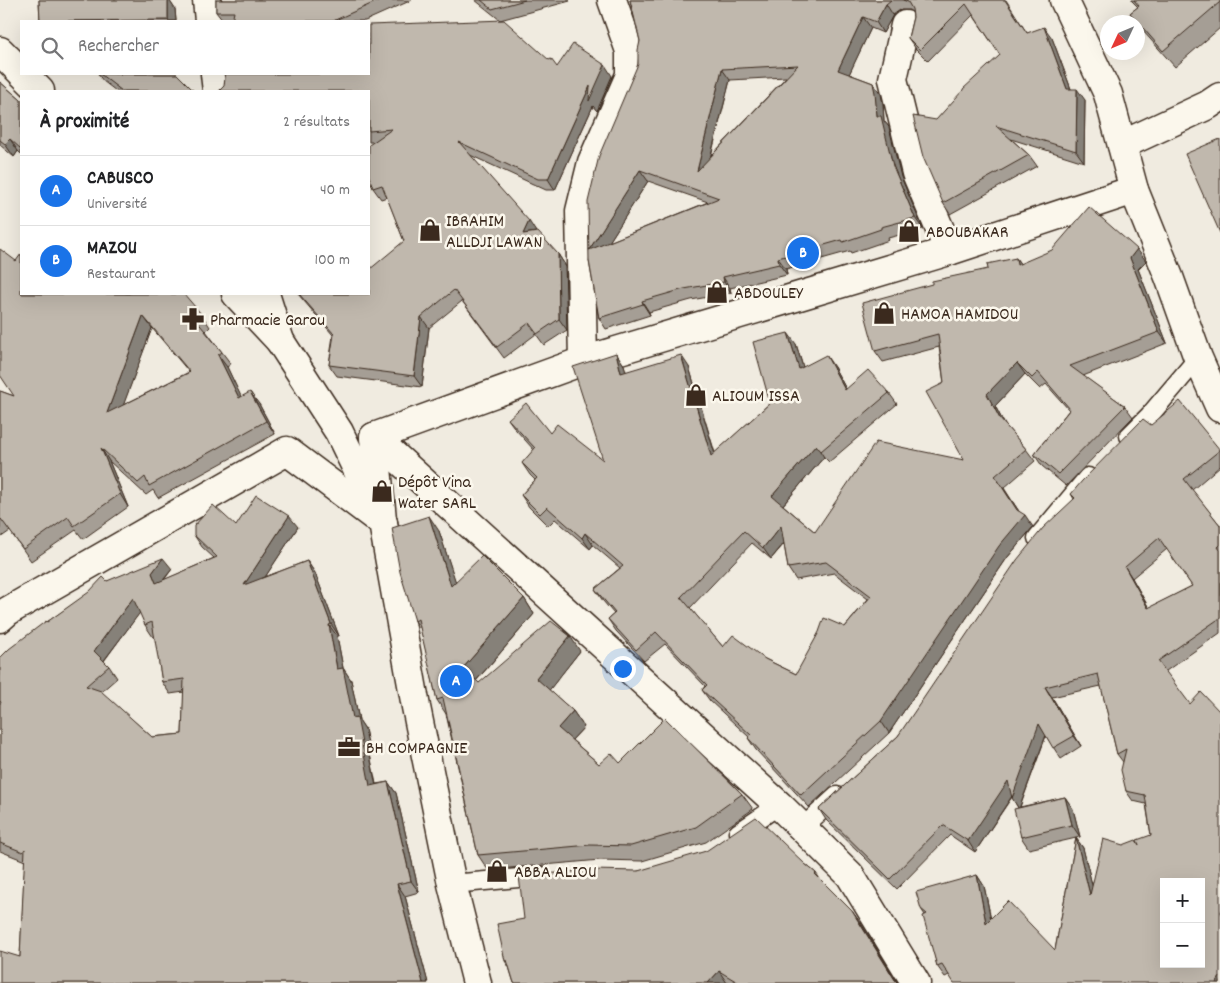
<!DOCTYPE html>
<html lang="fr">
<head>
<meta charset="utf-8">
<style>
  :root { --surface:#fff; --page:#f2f2f2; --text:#202124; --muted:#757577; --line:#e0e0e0; --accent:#1a73e8 }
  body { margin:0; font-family:Dekko,sans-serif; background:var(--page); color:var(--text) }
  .controls { position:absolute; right:15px; bottom:15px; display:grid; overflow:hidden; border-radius:0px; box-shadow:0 5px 20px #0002 }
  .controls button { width:45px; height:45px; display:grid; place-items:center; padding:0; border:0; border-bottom:1px solid var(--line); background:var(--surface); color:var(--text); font:25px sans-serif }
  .compass { position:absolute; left:1100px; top:15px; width:45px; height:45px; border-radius:50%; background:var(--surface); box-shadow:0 5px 20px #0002; rotate:226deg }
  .you { position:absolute; left:622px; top:668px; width:18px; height:18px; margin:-12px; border:4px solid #fff; border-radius:50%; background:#1a73e8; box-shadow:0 0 0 8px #1a73e833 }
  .badge { display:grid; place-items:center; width:32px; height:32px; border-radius:50%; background:var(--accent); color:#fff; font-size:16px; font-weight:700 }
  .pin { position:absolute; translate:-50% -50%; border:2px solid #fff; box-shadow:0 1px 5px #0006 }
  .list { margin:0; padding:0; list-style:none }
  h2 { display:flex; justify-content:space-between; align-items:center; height:65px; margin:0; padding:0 20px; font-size:21px }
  h2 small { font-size:16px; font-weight:400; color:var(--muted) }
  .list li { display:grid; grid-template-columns:32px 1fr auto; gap:15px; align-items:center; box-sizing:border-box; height:70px; padding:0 20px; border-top:1px solid var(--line) }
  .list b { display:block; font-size:19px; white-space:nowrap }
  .list p { margin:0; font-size:16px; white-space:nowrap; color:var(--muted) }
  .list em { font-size:16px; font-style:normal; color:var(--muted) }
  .icon { flex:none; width:28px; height:28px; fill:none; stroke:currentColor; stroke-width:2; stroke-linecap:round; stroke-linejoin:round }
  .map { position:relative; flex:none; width:1220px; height:983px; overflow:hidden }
  .search { position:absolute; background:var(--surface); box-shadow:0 5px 20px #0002; left:20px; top:20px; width:350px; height:55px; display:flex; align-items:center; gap:12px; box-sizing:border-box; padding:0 18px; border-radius:0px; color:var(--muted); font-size:19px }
  .panel { position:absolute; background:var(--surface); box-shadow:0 5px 20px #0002; left:20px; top:90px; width:350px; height:205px; border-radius:0px }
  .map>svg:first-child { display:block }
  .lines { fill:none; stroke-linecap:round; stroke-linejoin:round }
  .service-casing { stroke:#3b2a1e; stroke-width:21 }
  .minor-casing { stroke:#3b2a1e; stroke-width:31 }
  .secondary-casing { stroke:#3b2a1e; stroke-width:31 }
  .primary-casing { stroke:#3b2a1e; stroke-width:31 }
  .service { stroke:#fbf7ec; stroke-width:18 }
  .minor { stroke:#fbf7ec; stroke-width:28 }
  .secondary { stroke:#fbf7ec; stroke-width:28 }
  .primary { stroke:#fbf7ec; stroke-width:28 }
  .wall { fill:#a59e95; stroke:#3b2a1e; fill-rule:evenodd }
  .shaded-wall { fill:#868179; stroke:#3b2a1e }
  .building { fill:#c0b8ad; stroke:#3b2a1e; fill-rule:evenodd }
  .labels { text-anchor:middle; stroke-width:5; stroke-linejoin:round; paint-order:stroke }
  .poi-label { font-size:18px; fill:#3b2a1e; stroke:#fbf7ec; text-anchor:start }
</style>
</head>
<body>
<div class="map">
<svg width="1220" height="983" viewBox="0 0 1220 983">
  <rect width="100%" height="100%" fill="#f0ebe0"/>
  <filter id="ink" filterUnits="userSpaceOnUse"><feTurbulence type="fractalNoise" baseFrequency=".02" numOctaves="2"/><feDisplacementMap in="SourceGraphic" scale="10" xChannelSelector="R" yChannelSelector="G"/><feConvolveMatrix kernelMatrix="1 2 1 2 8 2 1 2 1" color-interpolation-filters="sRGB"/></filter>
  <g filter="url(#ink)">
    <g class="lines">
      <defs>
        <g id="service">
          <path d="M1129,436L1149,416L1198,358"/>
          <path d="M1037,538L1088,477"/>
          <path d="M802,828L837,796"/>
          <path d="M738,833L779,805"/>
          <path d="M452,884L541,876"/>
        </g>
        <g id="minor">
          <path d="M207,0L209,21"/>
          <path d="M905,25L893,79L916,173L949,251"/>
          <path d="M215,74L217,91"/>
          <path d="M1122,145L1208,105L1220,97"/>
          <path d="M265,294L280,341"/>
          <path d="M583,361L580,211L592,162L630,75V51L612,0"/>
          <path d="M374,437L779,805L850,875L916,983"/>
          <path d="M382,519L374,437L583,361L949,251L1134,190"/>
          <path d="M0,618L8,611L287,451L383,523"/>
        </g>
        <g id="secondary">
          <path d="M0,51L21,72"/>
          <path d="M23,74L40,91"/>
          <path d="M236,294L280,341L339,432L383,523L416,707L452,884L477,983"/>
        </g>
        <path id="primary" d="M1064,0L1108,94L1134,190L1169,277L1198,358L1220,408"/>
      </defs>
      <use href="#service" class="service-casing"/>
      <use href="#minor" class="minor-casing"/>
      <use href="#secondary" class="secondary-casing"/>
      <use href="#primary" class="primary-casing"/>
      <use href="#service" class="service"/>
      <use href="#minor" class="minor"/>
      <use href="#secondary" class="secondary"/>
      <use href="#primary" class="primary"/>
    </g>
    <g class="wall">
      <path d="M39,0H169L175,9L176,21H40Z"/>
      <path d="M216,0H412L365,21H223L216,12Z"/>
      <path d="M475,0H569L570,1L500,20Z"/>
      <path d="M630,0H1006L1027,33L1052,38L1071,89L1085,100L1084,162L1011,139L1029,155L1037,166L950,214L943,203L936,120L1000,55L973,15L928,61L916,49L908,38L913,17L912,12L909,10H900L893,15L883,33L871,28L849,74L873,83L881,94L883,104L884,121L889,127L901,177L923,229L888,238L889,240L851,253L850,251L786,269L787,275L730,288L731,293L691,300L649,312L650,315L606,329L599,318L589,261L638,64L640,41ZM786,77L711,156L730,80ZM648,181L708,202L609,242Z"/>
      <path d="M1131,0H1220V28L1175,67L1142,30L1130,13L1138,7Z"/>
      <path d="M557,67L612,76L597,111L593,106L555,190H546L470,155L536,232L558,254L565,265L567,330L544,345L536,334L504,358L462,301L429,328L422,387L337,376L329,365L333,335L298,294H369L404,241L387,197L381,199L373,188V142H369V91Z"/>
      <path d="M98,74H177L194,91H116L103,81Z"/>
      <path d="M0,82L21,100V154L18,151L14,157L0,145Z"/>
      <path d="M1016,258L1020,264L1146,261L1138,269L1167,343L1083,376L1125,406L1133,417L1066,486L1042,466L1034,454L1069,410L1046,384L1040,389L1025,374L995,406L1005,425L1026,449L1035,461L1004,488L1018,510L1033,527L1007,558L889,733L809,807L756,750L748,738L749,737L710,701L702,690L705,686L665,644L644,661L616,631L608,619L614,614L603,601L595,589L620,568L593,545L590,549L555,519L548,526L529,507L521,495L535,480L530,475L522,463L534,450L516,430L508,419L550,433L603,460L616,353L624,365L626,372L689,367L715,453L770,403L796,344L803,367H834L846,389L889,393L897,404L829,462L824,457L783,505L815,532L964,460L944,383L939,347L883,362L875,351L988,269ZM752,543L771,559L784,544L788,568L796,580L834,573L868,599L845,627L796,674L765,659L723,647L690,608Z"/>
      <path d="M16,261L202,315L210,327L206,331L231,364L227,367L241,397L259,404L275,434L158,498L153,490L146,495L109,461L128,507L83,539L76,530L31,561L10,531L0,538V391L14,396ZM152,328L189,372L123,405Z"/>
      <path d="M1151,425L1220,450V466L1192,490L1220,525V633L1166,671L1220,983L949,975L945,977L937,966L925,915L921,909L977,875L984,886L991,919L1055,950L1076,838L1029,849L1021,837L1018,808L1012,797L975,852L950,835L897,889L826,820L819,809L898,736L1074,499L1071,494ZM1167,549L1192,586L1149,608L1132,578ZM1101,686L1117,754L1123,762L1126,791L1133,801L1146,804L1151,835L1138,844L1123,845L1092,885L1083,848L1076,838L1080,837L1073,809L1065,797L1020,807L1046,736L1061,759L1081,746L1052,697Z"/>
      <path d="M236,526L298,527L265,577L307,561L315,573L339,636H337L343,668L351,680L359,720L365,729L376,784L388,782L396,793L419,892L405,896L428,983H0L20,957L25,861L0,851V658L47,622L107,581L172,569L164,580L214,558L202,547L194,535ZM140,612L145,625L153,637L155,636L162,682L170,694L184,692L182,734L152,737L101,692L117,678L109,666L104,661Z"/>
      <path d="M439,531L455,581L524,598L534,614L476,681L479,683L580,651L549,690L573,711L584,727L572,740L599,764L620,763L742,794L753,809L706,842L642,861L600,860L488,870L478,855L446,714L437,700L421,629L415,621Z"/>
      <path d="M805,864L816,873L820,879L860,922L898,983H514L509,967L505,961L524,919L638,871Z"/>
    </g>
    <g class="shaded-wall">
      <path d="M168,0H169L175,9L176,21H169L168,20Z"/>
      <path d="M886,4L893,15L883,33L876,22Z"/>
      <path d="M863,17L871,28L846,81L838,70Z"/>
      <path d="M1044,27L1052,38L1075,100L1067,89Z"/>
      <path d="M605,65L612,76L597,111L593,106L555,190L548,179L590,86Z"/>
      <path d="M722,69L730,80L704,182L697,171Z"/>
      <path d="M873,83L881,94L883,104L884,121L889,127L901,177L923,229L915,218L893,166L877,116Z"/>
      <path d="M1077,89L1085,100L1084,162L1076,151Z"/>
      <path d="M10,139L18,151L14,157L5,144Z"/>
      <path d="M640,170L648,181L597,261L589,250Z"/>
      <path d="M529,221L536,232L523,234Z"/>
      <path d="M1137,249L1146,261L1138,269L1167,343L1159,332L1130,258Z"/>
      <path d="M558,254L565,265L567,330L559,319Z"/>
      <path d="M778,258L786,269L787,275L779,264Z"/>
      <path d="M1016,258L1024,269L1017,265Z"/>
      <path d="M723,277L730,288L731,293L724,282Z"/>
      <path d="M642,301L649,312L650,315L643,304Z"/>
      <path d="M143,316L152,328L116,425L107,413Z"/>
      <path d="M421,317L429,328L422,387L414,376Z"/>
      <path d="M788,333L796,344L807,381L799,369Z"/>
      <path d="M616,353L624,365L630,384L621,373Z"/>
      <path d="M218,355L227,367L248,411L239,398Z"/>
      <path d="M681,355L689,367L719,468L711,456Z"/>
      <path d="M826,355L834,367L853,402L845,390Z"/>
      <path d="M1017,363L1025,374L995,406L1008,431L1000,419L987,394Z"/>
      <path d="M250,392L259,404L275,434L266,421Z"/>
      <path d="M816,445L824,457L781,507L772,496Z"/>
      <path d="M101,448L109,461L128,507L120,494Z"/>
      <path d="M995,476L1023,517L1025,515L1033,527L1007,558L889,733L881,721Z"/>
      <path d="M289,516L298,527L252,597L244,585Z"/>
      <path d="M429,516L439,531L462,601L451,586Z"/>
      <path d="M781,526L789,537L771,559L763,548Z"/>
      <path d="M585,533L593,545L590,549L582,538Z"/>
      <path d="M163,558L172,569L160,584L156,583L152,573Z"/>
      <path d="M307,561L315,573L339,636L331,624Z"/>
      <path d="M1125,567L1132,578L1155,619L1148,608Z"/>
      <path d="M133,598L142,610L102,663L94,651Z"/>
      <path d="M524,598L534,614L474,683L463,668Z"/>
      <path d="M329,625L337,636L343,668L351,680L359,720L365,729L378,797L370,786L353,718L337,669Z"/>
      <path d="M570,636L580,651L547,693L536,678Z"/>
      <path d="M1045,687L1052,697L1081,746L1074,736Z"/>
      <path d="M573,711L584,727L569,743L558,728Z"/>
      <path d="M1039,724L1046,735L1019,809L1012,798L1014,793L975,852L968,841Z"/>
      <path d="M388,782L396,793L419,892L411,881Z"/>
      <path d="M1065,797L1073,809L1080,837L1072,825Z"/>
      <path d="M1076,838L1083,848L1097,905L1090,895Z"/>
      <path d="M977,875L984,886L994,934L986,923Z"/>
      <path d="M397,884L405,896L428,983H423Z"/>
      <path d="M852,911L860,922L898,983H897Z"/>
      <path d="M719,971L727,983H708Z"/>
      <path d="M1220,977V983H1216Z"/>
    </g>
    <g class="building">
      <path d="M39,0H168V20L40,21Z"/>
      <path d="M216,0H380L333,21H232L234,12H216Z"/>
      <path d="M481,0H525L492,9Z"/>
      <path d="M630,0H891L886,4L876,22L863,17L838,70L873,83L875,93L877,116H881L893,166L915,218L881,227V229L843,242L842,240L778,258L779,264L723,277L724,282L684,289L642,301L643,304L599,318L589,261L588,202L599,156L638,64V50L640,41ZM798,65L697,171L722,69ZM640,170L719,198L589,250Z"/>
      <path d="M903,0H1005L1027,33L1044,27L1067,89H1077L1076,151L996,126L1029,155L943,203L923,157L913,116L936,120L963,90V89L1000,55L966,4L920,50L908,38L913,17L912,9L908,2Z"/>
      <path d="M1134,0H1220V2L1163,51L1130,13L1139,6Z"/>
      <path d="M504,20L549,60L551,59L557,67L573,44L605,65L589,101L590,86L548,179H538L459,142L529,221L523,234L538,232L558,254L559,319L537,334L529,323L497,347L454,290L421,317L414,376L329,365L334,334L299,294H369V270L404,241L382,185L373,188L369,176V145L392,129L369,131V91H219L224,86L225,78L224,74H369V25Z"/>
      <path d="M100,74H177L194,91H122Z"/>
      <path d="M0,82L21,100V149L10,139L5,144L0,140Z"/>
      <path d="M1220,139V233L1185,154Z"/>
      <path d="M1089,207L1137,249L1130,258L1159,332L1070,366L1125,406L1058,474L1034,454L1070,409L1038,372L1032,378L1017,363L987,394L1000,419L1026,449L995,476L1017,510L1025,515L999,546L881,721L801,795L748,738L751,735L702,690L707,685L656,632L636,650L608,619L615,613L595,589L623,566L585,533L582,538L547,507L540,514L521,495L537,478L522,463L535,448L508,419L526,403L550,433L557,424L603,460L573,367L616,353L621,373L681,355L711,456L770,403L753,342L788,333L799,369L826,355L845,390L868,370L889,393L821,451L816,445L772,496L815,532L876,442L964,460L926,392L944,383L938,334L875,351L862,303L932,284V281L988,269L987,264L1016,258L1017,265L1052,250ZM781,526L788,568L826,562L871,596L845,627L824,618L819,632L796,674L765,659L733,635L723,647L681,597L744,531L763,548Z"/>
      <path d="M0,249L16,261L21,254V294H184L202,315L196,320L222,352L218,355L239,398L250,392L266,421L149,486L145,477L138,483L101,448L120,494L74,526L68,517L23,549L1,519L0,520V391L14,396L0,375ZM143,316L190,372L107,413Z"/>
      <path d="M1180,401L1220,450L1184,479L1220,525V545L1218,547L1220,550V618L1158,661L1190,704L1201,692L1220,712V977L1216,983H954L942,964L937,966L923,916L927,914L921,909L916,892L977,875L986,923L1008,901L1055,950L1076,838L1090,895L1103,839L1123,845L1136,840L1139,845L1137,840L1151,835L1145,795L1126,791L1121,770L1126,749L1117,754L1098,674L1045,687L1074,736L1053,748L1039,724L1012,798L1008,781L968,841L943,825L890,879L819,809L898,736L1017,560L1043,528L1075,498L1071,494L1082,481L1143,419L1151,425ZM1159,538L1192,586L1148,608L1125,567ZM1164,882H1201V964H1164Z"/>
      <path d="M256,495L289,516L244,585L307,561L331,624L329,625L337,669L343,668L353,718L357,717L370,786L388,782L411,881L397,884L423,983H0V951L20,957L25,849L23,852L0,843V704L1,702L0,701V658L9,649L46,621L47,622L89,592L103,577L107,581L163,558L152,573L156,583L217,557L194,535V526L213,505L236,526ZM133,598L145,625L152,622L162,682L184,679L182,734L152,737L101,691L86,686L109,666L94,651Z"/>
      <path d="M429,516L451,586L482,556L524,598L463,668L479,683L551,621L570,636L536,678L573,711L558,728L599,764L611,753L620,763L665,718L742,794L696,827L631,846L590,845L478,855L443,698L437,700L418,619L415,621L400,572L392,528Z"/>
      <path d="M1065,797L1072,825L1021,837L1014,809Z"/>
      <path d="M756,817L805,864L816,873L815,874L852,911L895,980L898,983H739L719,971L708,983H514L507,960L505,961L497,924L524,919L519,876L593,870L638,871L706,851Z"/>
    </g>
  </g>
  <defs>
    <symbol id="shop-bare" viewBox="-9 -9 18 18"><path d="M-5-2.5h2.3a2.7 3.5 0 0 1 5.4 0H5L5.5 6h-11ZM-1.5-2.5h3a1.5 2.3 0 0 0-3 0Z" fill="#3b2a1e" stroke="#fbf7ec" stroke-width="2.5" paint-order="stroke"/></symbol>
    <symbol id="pharmacy-bare" viewBox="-9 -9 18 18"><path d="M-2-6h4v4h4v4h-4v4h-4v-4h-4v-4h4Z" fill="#3b2a1e" stroke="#fbf7ec" stroke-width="2.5" paint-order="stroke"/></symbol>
    <symbol id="office-bare" viewBox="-9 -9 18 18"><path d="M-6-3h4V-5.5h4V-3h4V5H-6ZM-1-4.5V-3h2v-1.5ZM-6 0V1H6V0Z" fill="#3b2a1e" stroke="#fbf7ec" stroke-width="2.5" paint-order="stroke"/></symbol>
  </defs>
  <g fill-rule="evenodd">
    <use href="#shop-bare" x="414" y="214" width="32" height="32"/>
    <use href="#shop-bare" x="893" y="215" width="32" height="32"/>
    <use href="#shop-bare" x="701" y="276" width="32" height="32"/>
    <use href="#shop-bare" x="868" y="297" width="32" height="32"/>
    <use href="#pharmacy-bare" x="177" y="303" width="32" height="32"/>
    <use href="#shop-bare" x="680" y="379" width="32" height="32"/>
    <use href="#shop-bare" x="366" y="475" width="32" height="32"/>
    <use href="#office-bare" x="333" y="731" width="32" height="32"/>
    <use href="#shop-bare" x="481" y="855" width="32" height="32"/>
  </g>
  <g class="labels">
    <g class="poi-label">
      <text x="446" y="226">IBRAHIM<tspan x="446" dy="21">ALLDJI LAWAN</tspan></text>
      <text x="926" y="237">ABOUBAKAR</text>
      <text x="734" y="298">ABDOULEY</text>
      <text x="901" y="319">HAMOA HAMIDOU</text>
      <text x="210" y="325">Pharmacie Garou</text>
      <text x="712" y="401">ALIOUM ISSA</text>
      <text x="398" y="487">Dépôt Vina<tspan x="398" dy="21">Water SARL</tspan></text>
      <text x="366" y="753">BH COMPAGNIE</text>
      <text x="514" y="877">ABBA ALIOU</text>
    </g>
  </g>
</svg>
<div class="controls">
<button>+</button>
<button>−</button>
</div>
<svg class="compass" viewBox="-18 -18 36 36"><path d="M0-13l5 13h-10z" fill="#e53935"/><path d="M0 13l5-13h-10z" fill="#757577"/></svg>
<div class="you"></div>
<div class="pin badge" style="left:456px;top:681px">A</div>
<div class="pin badge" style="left:803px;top:253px">B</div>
<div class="search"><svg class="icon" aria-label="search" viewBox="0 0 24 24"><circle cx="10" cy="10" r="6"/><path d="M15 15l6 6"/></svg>Rechercher</div>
<section class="panel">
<h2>À proximité<small>2 résultats</small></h2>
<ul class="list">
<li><span class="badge">A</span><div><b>CABUSCO</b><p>Université</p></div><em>40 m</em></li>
<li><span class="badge">B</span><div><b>MAZOU</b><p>Restaurant</p></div><em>100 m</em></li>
</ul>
</section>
</div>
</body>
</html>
